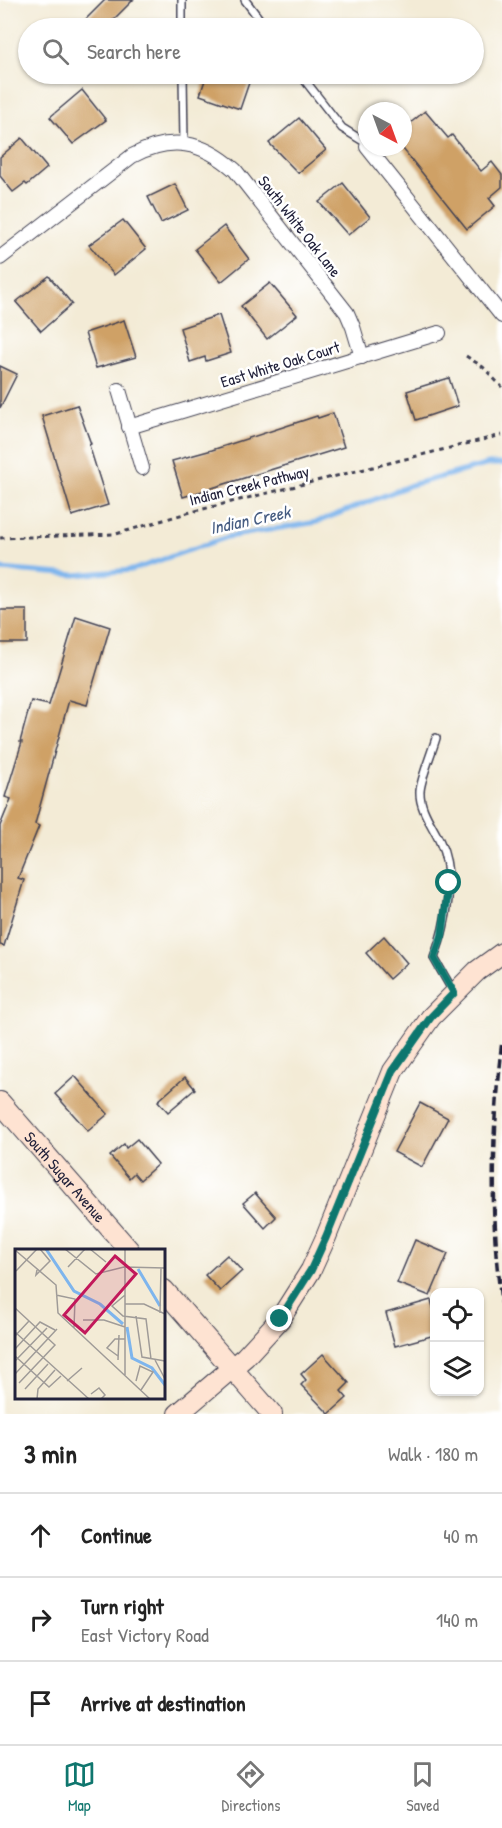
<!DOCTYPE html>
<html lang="en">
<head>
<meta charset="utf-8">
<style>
  :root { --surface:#fff; --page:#f2f2f2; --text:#222; --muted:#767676; --line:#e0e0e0; --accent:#0f766e }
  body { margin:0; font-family:"Patrick Hand",sans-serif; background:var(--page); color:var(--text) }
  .controls { position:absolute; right:18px; bottom:18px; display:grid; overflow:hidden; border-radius:12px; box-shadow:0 2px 4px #0004 }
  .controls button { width:54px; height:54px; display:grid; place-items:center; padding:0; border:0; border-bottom:2px solid var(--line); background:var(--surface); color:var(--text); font:30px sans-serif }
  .compass { position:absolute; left:358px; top:102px; width:54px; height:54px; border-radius:50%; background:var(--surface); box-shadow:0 2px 4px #0004; rotate:139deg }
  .stop { position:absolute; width:18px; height:18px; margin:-14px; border:4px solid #0f766e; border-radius:50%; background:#fff }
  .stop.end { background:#0f766e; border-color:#fff; box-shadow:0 2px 6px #0008 }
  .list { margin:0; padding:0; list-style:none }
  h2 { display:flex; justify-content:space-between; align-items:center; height:78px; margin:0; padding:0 24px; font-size:26px }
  h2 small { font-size:20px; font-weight:400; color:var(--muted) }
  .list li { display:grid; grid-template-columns:39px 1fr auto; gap:18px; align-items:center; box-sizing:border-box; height:84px; padding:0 24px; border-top:2px solid var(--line) }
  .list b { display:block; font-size:22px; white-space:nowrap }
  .list p { margin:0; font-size:20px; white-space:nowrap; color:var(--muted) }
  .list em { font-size:20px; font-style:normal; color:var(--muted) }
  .icon { flex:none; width:33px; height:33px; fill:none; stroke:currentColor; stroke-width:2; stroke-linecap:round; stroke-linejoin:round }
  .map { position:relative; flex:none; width:502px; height:1414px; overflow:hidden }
  .search { position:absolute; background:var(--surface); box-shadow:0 2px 4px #0004; left:18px; right:18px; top:18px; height:66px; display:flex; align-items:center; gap:15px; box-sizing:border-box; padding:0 21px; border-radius:33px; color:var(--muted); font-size:22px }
  .sheet { height:330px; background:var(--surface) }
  nav { display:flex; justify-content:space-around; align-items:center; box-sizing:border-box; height:84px; border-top:2px solid var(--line); background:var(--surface); font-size:16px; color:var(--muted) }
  nav a { display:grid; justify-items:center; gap:3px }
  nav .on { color:var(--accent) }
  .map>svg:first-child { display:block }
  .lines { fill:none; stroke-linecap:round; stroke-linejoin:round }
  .stream { stroke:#7eb5ed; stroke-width:5 }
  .building { fill:#cfa166 }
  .lane-casing { stroke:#414052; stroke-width:10 }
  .street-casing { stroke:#414052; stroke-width:16 }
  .secondary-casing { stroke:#414052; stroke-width:22 }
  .path { stroke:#414052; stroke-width:3; stroke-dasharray:4.5 4.5; stroke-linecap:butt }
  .lane { stroke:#fff; stroke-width:7 }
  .street { stroke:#fff; stroke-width:14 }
  .secondary { stroke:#fee3d2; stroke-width:20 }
  .rail { stroke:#22223b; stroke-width:4.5; stroke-dasharray:9 4.5; stroke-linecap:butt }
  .route { stroke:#0f766e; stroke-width:8 }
  .labels { text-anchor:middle; stroke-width:5; stroke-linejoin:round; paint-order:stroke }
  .street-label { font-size:16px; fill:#22223b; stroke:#fff }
  .water-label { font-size:18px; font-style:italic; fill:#475d82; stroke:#fff }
  .inset-river { fill:none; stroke:#7eb5ed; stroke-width:3 }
  .inset-road { fill:none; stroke:#9f9b98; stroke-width:1.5 }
  .view { fill:#c2185b; fill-opacity:0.15; stroke:#c2185b; stroke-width:3 }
  .inset-edge { fill:none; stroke:#22223b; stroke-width:3 }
</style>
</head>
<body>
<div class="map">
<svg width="502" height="1414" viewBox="0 0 502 1414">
  <rect width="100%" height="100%" fill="#fff"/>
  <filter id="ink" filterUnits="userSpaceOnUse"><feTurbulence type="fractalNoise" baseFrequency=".0167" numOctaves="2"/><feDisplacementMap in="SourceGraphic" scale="12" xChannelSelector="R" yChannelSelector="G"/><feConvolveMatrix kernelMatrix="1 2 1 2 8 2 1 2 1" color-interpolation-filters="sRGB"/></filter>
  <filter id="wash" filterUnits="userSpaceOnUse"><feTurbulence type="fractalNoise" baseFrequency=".008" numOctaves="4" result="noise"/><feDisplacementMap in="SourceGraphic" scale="24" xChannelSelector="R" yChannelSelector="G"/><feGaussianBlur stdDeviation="1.35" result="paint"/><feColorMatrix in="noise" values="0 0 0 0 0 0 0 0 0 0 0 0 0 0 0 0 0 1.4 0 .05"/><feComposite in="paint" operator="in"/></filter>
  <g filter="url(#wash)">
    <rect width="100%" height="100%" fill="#f3ebd6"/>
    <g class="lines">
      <path class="stream" d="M0,569L75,575L132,570L227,537L317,522L411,485L489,464H502"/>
    </g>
    <g id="blocks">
      <g class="building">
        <path d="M105,0H133L105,28H77Z"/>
        <path d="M207,74H252L240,109L200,95Z"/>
        <path d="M82,90L106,120L73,144L50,117Z"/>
        <path d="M425,111L448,138L452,135L481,171L492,162L502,175V187L489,198L495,206L467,229L403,149V129Z"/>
        <path d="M299,118L326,150L298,173L269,143Z"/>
        <path d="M22,138L47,168L27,185L25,183L13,192L0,176V157Z"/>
        <path d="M343,183L370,217L348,235L319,202Z"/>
        <path d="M175,184L188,210L161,223L148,197Z"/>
        <path d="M123,220L146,249L114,275L89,245Z"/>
        <path d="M224,226L249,259L221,282L195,249Z"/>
        <path d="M49,276L72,304L41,331L16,302Z"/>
        <path d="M270,283L297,315L267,339L241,306Z"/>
        <path d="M219,315L231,353L206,361L205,357L190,362L180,328Z"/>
        <path d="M124,320L136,357L96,368L85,333Z"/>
        <path d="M0,366L17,374L0,408Z"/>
        <path d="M449,378L458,406L416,420L407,391Z"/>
        <path d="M77,405L91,444L89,445L108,505L72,516L42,416Z"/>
        <path d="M333,413L344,447L183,497L172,461L212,450L317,416L318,418Z"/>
        <rect x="0" y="610" width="27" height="33"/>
        <path d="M76,616L110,627L87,705L69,700L35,824L39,826L18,878L24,880L4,946L0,945V826L11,799L5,797L22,742H20L31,701L49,705Z"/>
        <path d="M384,936L407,963L389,979L366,953Z"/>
        <path d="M75,1076L108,1114L88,1131L55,1094Z"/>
        <path d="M185,1077L195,1089L168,1112L158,1101Z"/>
        <path d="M420,1103L448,1118L422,1167L394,1152Z"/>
        <path d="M137,1139L158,1164L140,1180L134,1173L129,1178L110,1156L124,1144L126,1148Z"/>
        <path d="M255,1193L276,1217L265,1228L243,1203Z"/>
        <path d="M415,1240L448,1254L430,1296L397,1283Z"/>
        <path d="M227,1255L242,1271L220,1291L205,1275Z"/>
        <path d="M431,1300L435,1314V1335L395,1346L386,1313Z"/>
        <path d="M323,1354L349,1383L341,1391L347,1398L329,1414L301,1385L306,1380L301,1374Z"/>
      </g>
    </g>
  </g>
  <g filter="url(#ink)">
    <use href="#blocks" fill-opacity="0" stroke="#414052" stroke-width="1.5"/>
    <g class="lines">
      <defs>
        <g id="lane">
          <path d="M182,0V28"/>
          <path d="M245,0L266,28"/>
          <path d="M183,74L184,144"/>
          <path d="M300,74L342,128L363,141"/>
          <path d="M436,738C432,752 421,778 420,791C419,809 433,826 440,842C456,877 447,923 434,958L454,993"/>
        </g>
        <g id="street">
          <path d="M367,147L502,316"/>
          <path d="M0,258L132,156C171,135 202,141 235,170L347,313L353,327L362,357"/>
          <path d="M119,390L142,468"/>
          <path d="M129,427L439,333"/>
        </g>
        <g id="secondary">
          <path id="s1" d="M0,1102L129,1250"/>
          <path d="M164,1290L272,1414"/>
          <path d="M178,1414L245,1357L280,1319L311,1270L326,1237L393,1071L431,1017L477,971L502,953"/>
        </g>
      </defs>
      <use href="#lane" class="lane-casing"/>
      <use href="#street" class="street-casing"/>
      <use href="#secondary" class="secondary-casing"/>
      <g class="path">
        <path d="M466,356L483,367L502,387"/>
        <path d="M0,538L116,534L187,513L502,435"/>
      </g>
      <use href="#lane" class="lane"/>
      <use href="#street" class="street"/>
      <use href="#secondary" class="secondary"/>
      <path class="rail" d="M502,1045C492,1126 490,1222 502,1303"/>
    </g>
  </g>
  <g class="lines" filter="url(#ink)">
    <path class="route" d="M280,1319L311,1270L326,1237L393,1071L431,1017L454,993L434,958L442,936L449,883"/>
  </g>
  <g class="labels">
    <g class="street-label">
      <text transform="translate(300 226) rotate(52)" y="6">South White Oak Lane</text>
      <text transform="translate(280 364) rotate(-17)" y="6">East White Oak Court</text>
      <text transform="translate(249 485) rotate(-14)" y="6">Indian Creek Pathway</text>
      <text dy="6" stroke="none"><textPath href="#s1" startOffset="99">South Sugar Avenue</textPath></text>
    </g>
    <g class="water-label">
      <text transform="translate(250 520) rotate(-12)" y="6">Indian Creek</text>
    </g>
  </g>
  <g transform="translate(15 1249)">
    <rect width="150" height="150" fill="#f3ebd6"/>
    <path class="inset-river" d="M31,0L59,42L85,55L108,75M123,20L145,57M112,78L117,109L137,119L150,136"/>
    <path class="inset-road" d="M50,0L81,25L109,18L150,19M75,0L91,13M0,1L41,36L43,64L135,150M53,18L70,0M22,21L21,26L35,12L25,0M1,22L22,0M41,46L60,50L59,79M110,46L97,57L108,67L131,70L136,110M110,55H129L150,65M0,59L40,96L4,134M145,64L146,19M121,67L127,108L150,112M68,71H89L110,78M0,83L74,150M0,87L14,72M0,100L25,73L40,81M0,107L34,138L46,127M103,107L92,99L100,90H110M103,111L104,86M140,111L150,130M0,112L32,79M0,125L42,80M110,126V0M52,132L67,119M121,132L125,117L138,123L126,141M10,140L33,115M76,145L84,139L90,146L86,150M22,150L23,140L40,121"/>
    <path class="view" d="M100,7L121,25L70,84L49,66Z"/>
    <rect width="150" height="150" class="inset-edge"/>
  </g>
</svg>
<div class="controls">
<button><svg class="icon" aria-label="locate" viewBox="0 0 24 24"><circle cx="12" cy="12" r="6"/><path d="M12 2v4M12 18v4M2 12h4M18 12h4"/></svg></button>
<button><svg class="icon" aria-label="layers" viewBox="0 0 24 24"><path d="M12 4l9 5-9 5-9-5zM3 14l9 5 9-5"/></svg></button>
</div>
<svg class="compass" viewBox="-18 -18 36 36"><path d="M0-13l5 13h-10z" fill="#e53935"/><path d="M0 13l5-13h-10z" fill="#767676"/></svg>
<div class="stop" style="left:449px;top:883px"></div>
<div class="stop end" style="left:280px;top:1319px"></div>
<div class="search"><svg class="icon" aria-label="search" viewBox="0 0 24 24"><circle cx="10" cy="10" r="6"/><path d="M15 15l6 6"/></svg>Search here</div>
</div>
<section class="sheet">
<h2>3 min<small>Walk · 180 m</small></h2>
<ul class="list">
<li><svg class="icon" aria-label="ahead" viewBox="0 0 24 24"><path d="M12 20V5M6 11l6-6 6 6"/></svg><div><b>Continue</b></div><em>40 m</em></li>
<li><svg class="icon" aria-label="right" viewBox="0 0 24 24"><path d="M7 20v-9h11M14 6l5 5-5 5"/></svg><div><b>Turn right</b><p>East Victory Road</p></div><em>140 m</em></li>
<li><svg class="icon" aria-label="arrive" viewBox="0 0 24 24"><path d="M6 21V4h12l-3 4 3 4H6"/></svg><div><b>Arrive at destination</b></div></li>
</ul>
</section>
<nav>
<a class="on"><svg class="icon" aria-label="map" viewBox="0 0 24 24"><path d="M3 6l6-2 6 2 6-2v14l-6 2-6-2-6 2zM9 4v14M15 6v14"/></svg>Map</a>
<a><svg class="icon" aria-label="directions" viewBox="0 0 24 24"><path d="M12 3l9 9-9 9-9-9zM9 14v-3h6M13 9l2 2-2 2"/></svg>Directions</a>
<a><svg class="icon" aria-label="saved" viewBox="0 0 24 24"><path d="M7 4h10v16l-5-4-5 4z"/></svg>Saved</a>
</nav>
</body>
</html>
